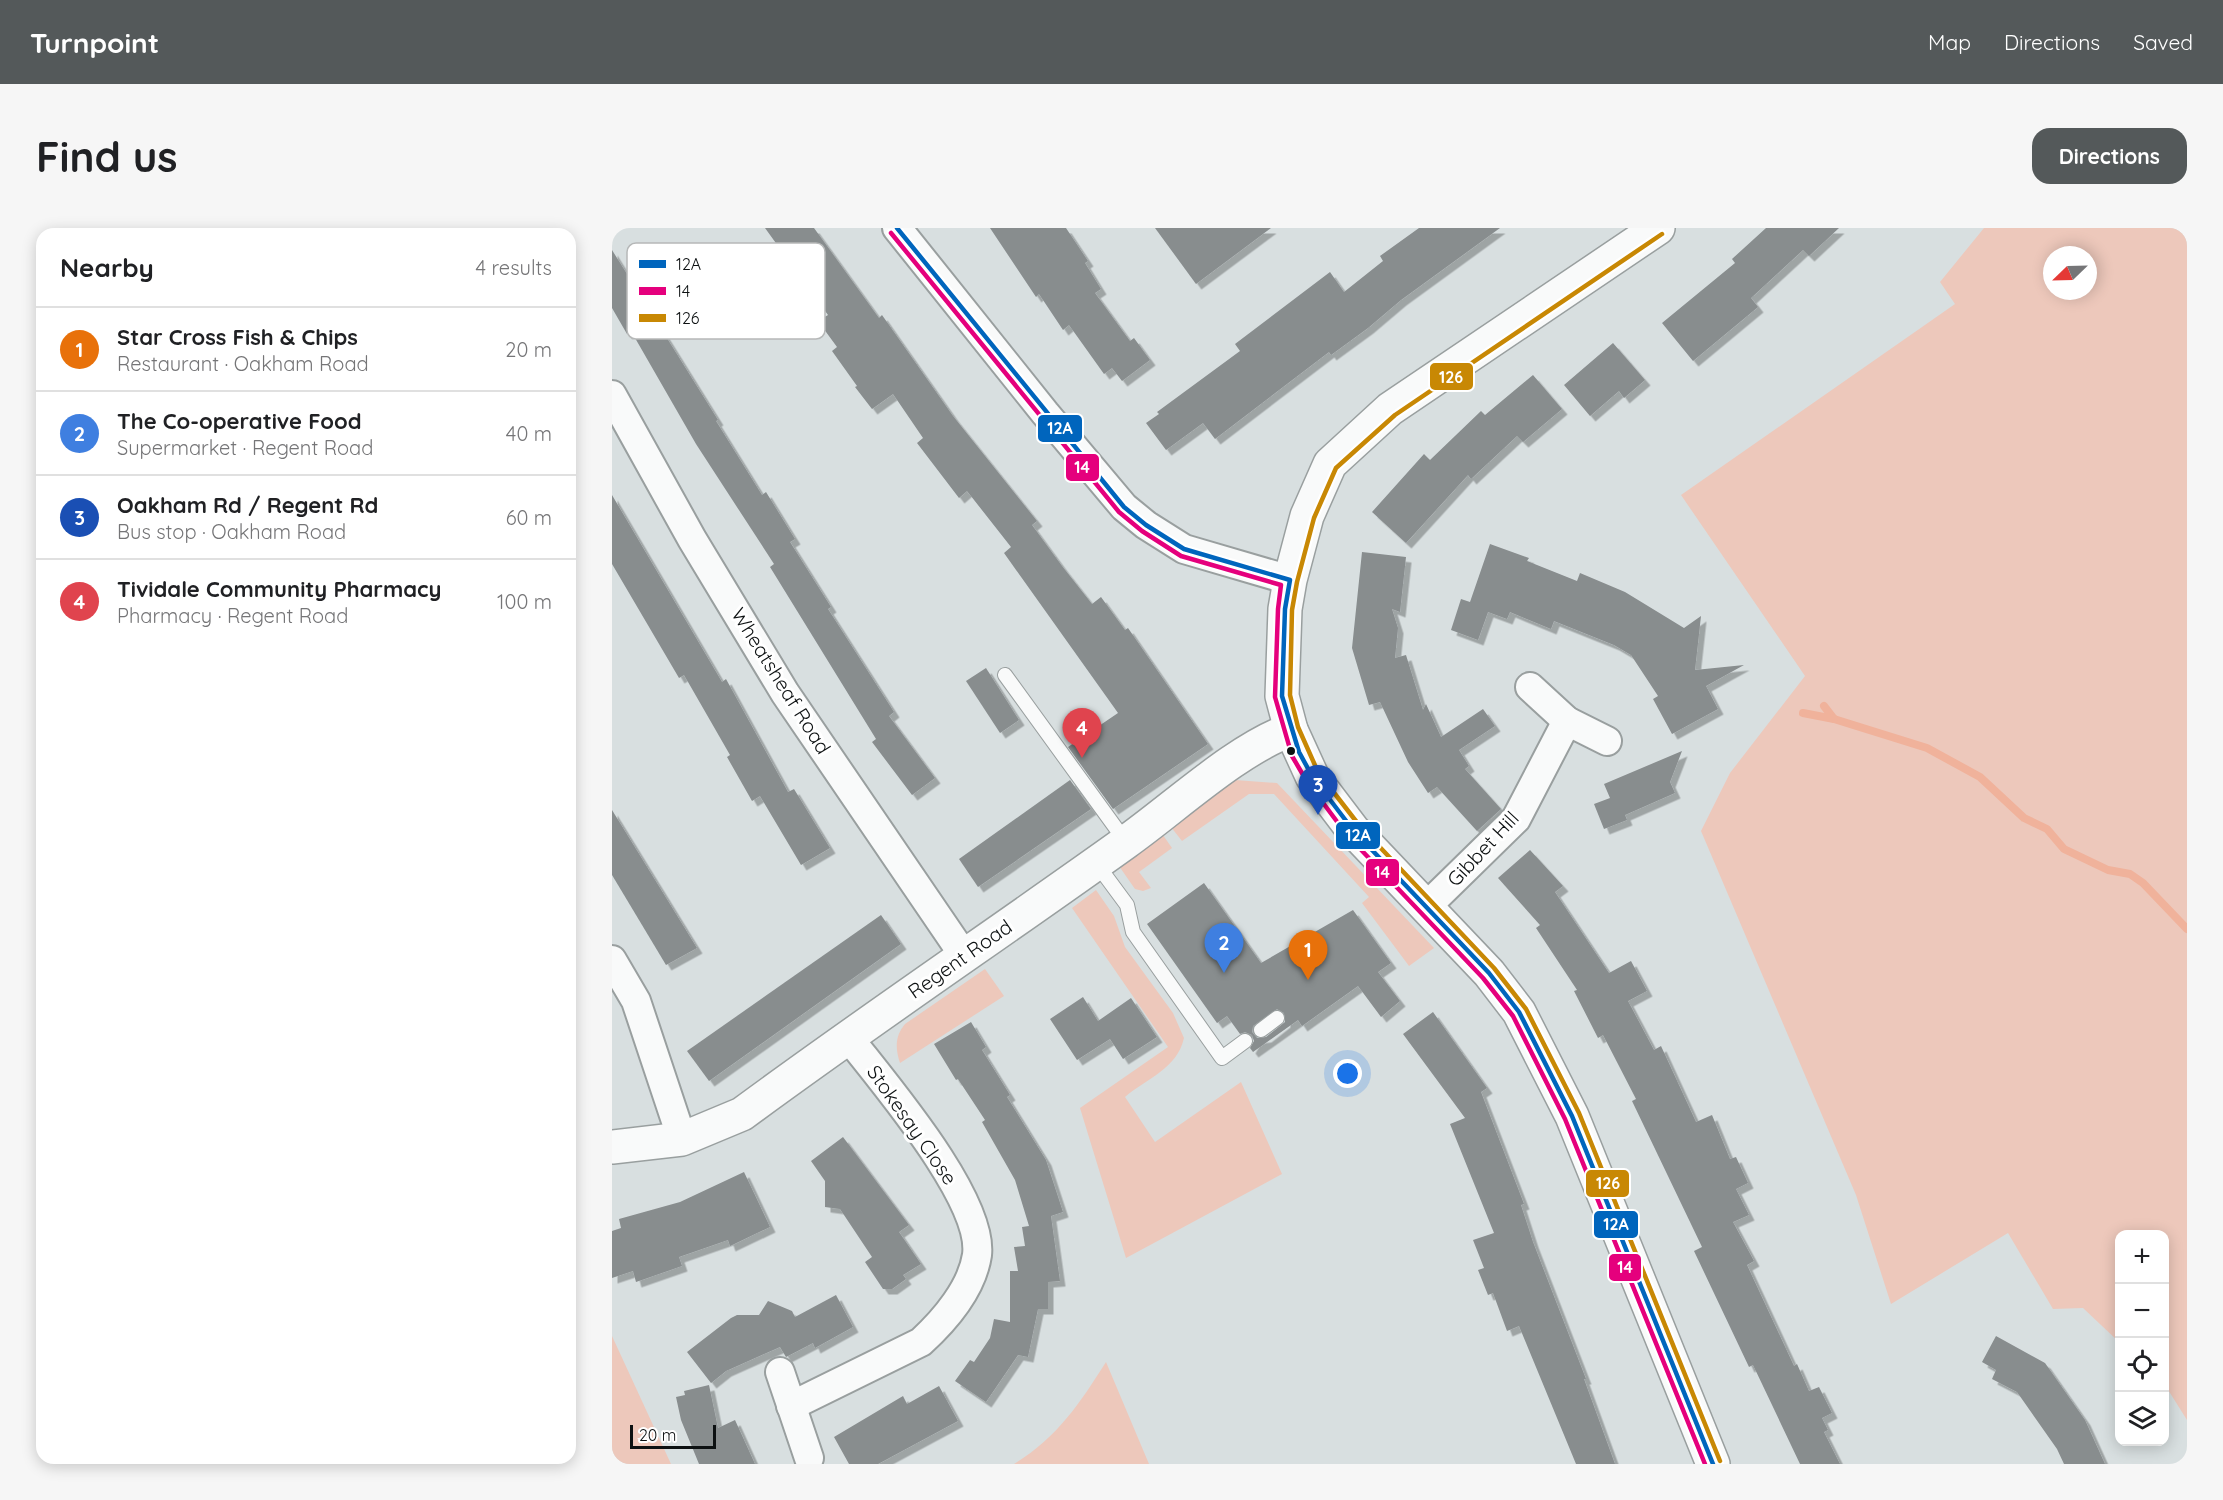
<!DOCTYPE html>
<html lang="en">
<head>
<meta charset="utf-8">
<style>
  :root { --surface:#fff; --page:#f6f6f6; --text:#202124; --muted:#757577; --line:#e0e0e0; --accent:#54595a }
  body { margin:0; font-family:Quicksand,sans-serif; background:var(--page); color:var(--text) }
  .controls { position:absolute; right:18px; bottom:18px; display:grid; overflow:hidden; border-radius:12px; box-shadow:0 3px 15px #0003 }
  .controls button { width:54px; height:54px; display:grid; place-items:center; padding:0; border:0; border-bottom:2px solid var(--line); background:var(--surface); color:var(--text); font:30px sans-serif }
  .compass { position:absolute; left:1431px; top:18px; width:54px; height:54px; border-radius:50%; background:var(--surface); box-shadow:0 3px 15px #0003; rotate:247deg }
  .scale { position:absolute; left:18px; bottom:15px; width:86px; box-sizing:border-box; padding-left:6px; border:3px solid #0d1112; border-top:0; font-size:16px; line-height:21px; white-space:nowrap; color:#0d1112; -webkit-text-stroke:4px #fff; paint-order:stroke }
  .you { position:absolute; left:736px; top:846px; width:21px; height:21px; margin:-15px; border:4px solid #fff; border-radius:50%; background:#1a73e8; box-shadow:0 0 0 9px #1a73e833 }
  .badge { display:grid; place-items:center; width:39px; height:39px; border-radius:50%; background:var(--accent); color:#fff; font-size:20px; font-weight:700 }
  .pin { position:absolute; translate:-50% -50px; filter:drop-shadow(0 2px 3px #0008) }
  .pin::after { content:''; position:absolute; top:32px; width:21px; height:18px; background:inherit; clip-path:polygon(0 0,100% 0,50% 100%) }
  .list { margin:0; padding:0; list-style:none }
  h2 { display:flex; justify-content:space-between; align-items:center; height:78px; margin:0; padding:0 24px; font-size:26px }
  h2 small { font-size:20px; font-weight:400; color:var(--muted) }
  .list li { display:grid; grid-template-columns:39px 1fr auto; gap:18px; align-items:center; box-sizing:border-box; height:84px; padding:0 24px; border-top:2px solid var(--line) }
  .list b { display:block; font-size:22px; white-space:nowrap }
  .list p { margin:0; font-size:20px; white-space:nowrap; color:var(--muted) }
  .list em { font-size:20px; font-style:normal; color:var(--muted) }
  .icon { flex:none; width:33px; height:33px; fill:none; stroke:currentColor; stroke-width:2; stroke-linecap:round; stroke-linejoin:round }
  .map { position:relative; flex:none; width:1575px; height:1236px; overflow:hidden; border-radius:18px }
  header { display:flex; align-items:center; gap:36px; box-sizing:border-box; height:84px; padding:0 30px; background:var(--accent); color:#fff }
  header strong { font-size:28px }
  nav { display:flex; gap:33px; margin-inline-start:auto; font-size:21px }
  .intro { display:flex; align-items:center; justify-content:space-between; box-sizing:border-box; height:144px; padding:0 36px }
  h1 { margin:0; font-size:42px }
  .button { padding:15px 27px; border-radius:18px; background:var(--accent); color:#fff; font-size:21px; font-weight:700 }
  main { display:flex; gap:36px; padding:0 36px }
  aside { flex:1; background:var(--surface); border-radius:18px; box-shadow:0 3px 15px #0003 }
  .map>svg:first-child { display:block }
  .green { fill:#edc8bb; fill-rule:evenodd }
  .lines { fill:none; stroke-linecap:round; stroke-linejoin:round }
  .stream { stroke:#f0b29b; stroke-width:8 }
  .building { fill:#888d8e; fill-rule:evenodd; filter:url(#shadow) }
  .lane-casing { stroke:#999f9f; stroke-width:16 }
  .street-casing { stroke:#999f9f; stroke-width:32 }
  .secondary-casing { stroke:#999f9f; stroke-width:36 }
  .lane { stroke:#f9fafa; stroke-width:14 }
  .street { stroke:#f9fafa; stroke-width:28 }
  .secondary { stroke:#f9fafa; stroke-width:33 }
  .bus-1-casing { stroke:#fff; stroke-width:9 }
  .bus-2-casing { stroke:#fff; stroke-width:9 }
  .bus-3-casing { stroke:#fff; stroke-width:9 }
  .bus-1 { stroke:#0065bd; stroke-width:4.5 }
  .bus-2 { stroke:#e5007d; stroke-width:4.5 }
  .bus-3 { stroke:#c88804; stroke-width:4.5 }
  .bus-dot { fill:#0d1112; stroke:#fff; stroke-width:2 }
  .labels { text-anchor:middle; stroke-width:6; stroke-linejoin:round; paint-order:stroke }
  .street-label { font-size:20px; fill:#0d1112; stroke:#fff }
  .key { fill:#fff; stroke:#b6b8b8; stroke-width:1.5 }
  .key-label { font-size:16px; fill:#0d1112 }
  .line-badge { stroke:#fff; stroke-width:2 }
  .badge-label { font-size:16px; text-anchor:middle; font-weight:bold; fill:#fff }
</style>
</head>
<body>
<header>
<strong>Turnpoint</strong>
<nav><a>Map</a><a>Directions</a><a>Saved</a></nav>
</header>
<div class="intro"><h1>Find us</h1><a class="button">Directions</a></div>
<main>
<aside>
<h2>Nearby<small>4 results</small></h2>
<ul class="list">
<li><span class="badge" style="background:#e8710a">1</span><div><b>Star Cross Fish &amp; Chips</b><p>Restaurant · Oakham Road</p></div><em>20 m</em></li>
<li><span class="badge" style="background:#3f7fe0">2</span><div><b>The Co-operative Food</b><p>Supermarket · Regent Road</p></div><em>40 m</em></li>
<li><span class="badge" style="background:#1a4fb4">3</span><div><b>Oakham Rd / Regent Rd</b><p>Bus stop · Oakham Road</p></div><em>60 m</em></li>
<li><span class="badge" style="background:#e0444e">4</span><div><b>Tividale Community Pharmacy</b><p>Pharmacy · Regent Road</p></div><em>100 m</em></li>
</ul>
</aside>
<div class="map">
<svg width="1575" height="1236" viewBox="0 0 1575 1236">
  <defs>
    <filter id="shadow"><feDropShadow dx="5.5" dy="5.5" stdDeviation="0" flood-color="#0004"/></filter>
  </defs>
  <rect width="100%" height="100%" fill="#d8dfe0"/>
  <g class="green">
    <path d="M1372,0H1575V1192L1553,1157L1552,1006H1508L1507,1114L1471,1080L1441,1081L1396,1005L1279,1076L1244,967L1089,603L1118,545L1193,448L1069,267L1343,76L1328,54ZM1440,27H1476V63H1440Z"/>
    <path d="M623,552L665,555L822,720L797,738L750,675L757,669L662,566H637L570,613L555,594Z"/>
    <path d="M546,600L560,620L527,644L539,660L531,663L523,661L507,638Z"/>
    <path d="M484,662L502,688L513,719L561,785L572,810C565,841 535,850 513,869L543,914L629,854L670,946L514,1030L468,880L556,819L460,680Z"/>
    <path d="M373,741L392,768L288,835C283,820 283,808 293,796Z"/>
    <path d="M0,1108L59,1236H0Z"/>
    <path d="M494,1134L537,1236H402C445,1210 468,1175 494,1134Z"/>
  </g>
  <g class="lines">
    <g class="stream">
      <path d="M1212,478L1222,491L1315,520L1368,549L1412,590L1435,601L1452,621L1496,642L1518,646L1531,655L1575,701"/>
      <path d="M1191,485L1222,491"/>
    </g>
  </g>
  <g class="building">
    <path d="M153,0H202L267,90L270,87L341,188L425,293L420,297L450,338L480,376L489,369L513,402L516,400L596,516L501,581L456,519L506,485L392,325L399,319L355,263L347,270L305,215L311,210L281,166L260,181L243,159L245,158L220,123L225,119L206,93L216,87Z"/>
    <path d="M378,0H454L476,33L473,35L489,61L483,65L518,113L522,110L538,132L510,153L500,140L492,146L457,97L451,102L427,66L424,69Z"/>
    <path d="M543,0H659L584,56Z"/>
    <path d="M807,0H888L789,72L756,100L719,127L717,124L603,211L591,195L554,222L534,195L547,186L545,184L628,123L623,116L718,44L732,64L771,33L768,28Z"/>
    <path d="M1154,0H1227L1197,28L1191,22L1139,70L1146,79L1081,133L1050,95L1123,35L1120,31Z"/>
    <path d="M0,22L106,192L104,193L150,267L154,264L183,311L178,314L219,379L216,381L282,484L277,488L323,550L300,567L260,514L264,511L158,339L162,336L84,216L19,103L15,106L0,80Z"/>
    <path d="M1001,115L1033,152L1012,170L1007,163L978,188L952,157Z"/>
    <path d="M921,147L950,181L911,214L905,208L859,251L856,247L794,315L760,284L812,226L818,232L869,183L873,187Z"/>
    <path d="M0,267L110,454L114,451L176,564L182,561L218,620L189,637L148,568L140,573L115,529L118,527L72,447L67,450L0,336Z"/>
    <path d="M878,316L917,330L915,333L965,353L968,345L1013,364L1072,400L1089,388L1083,442L1132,437L1094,458L1106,481L1060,506L1041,471L1046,468L1019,427L1002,417L942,393L939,401L898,384L895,391L876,384L866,412L839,402L849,371L858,374Z"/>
    <path d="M750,324L794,329L788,384L780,381L786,400L783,430L794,427L811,482L814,476L829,509L871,481L883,498L847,522L857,538L853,541L889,581L865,603L825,559L816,565L796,534L768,474L757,477L740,420Z"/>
    <path d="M374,440L407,492L388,505L354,453Z"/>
    <path d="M1070,523L1058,554L1063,565L1013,587L1015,592L992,601L982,576L998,570L992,556Z"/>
    <path d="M458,552L479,581L366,659L347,631Z"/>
    <path d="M0,582L85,720L54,737L0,647Z"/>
    <path d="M918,622L951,658L943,664L997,745L1019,733L1035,763L1016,773L1042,822L1049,818L1084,894L1100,887L1118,931L1124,929L1136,955L1124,961L1137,987L1121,994L1142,1033L1135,1037L1182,1138L1185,1136L1197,1163L1207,1159L1220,1185L1210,1190L1216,1202L1212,1204L1228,1236H1188L1141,1137L1137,1139L1082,1023L1090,1019L1020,873L1024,871L991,807L986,810L962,763L965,762L924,700L928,697L886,650Z"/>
    <path d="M592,655L649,735L741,682L779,735L766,744L788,773L769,789L746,758L690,798L686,792L641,824L638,820L642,813L640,807L633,804L628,806L615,788L605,795L535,696ZM665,781L672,785L673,794L654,809L645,810L640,804L641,798Z"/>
    <path d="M269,687L289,716L97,853L75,823Z"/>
    <path d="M471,769L486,793L519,770L545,809L511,831L498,811L465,832L438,791Z"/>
    <path d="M821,784L875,860L869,864L912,976L909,977L921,1014L974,1151H972L1003,1236H964L907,1098L895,1103L881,1065L876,1067L866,1042L872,1040L861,1012L882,1005L838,896L853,890L791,806Z"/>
    <path d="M359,794L374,819L370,822L398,867L395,869L434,932L451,984L439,988L448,1053L436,1054V1081H426L416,1129L406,1127L374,1174L343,1153L358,1132L362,1134L378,1110L382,1091L398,1094V1043H406L402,1019L413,1018L410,999L417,998L403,952L370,894L373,892L346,851L344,852L322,816Z"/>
    <path d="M231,909L297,997L287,1004L309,1036L291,1047L294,1051L280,1061H271L253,1034L260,1029L228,981L213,979V953L199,933Z"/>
    <path d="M132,944L158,999L118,1018L116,1012L67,1029L70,1038L24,1054L21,1043L0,1050V1003L9,1000L7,991L68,974Z"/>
    <path d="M224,1067L241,1099L203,1120L201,1115L174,1129L168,1119L114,1143L99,1155L75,1124L119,1090L125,1087H147L156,1073L180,1083L183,1089Z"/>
    <path d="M1384,1108L1433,1135L1473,1192L1493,1236H1452L1445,1221L1405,1164L1380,1151L1384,1142L1370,1134Z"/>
    <path d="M97,1157L106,1200L123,1192L143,1236H87L69,1192L64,1169L73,1167L72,1163Z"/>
    <path d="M327,1158L346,1193L266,1236H237L222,1209L291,1168L295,1176Z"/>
  </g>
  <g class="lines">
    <defs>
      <g id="lane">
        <path d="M393,447L514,614"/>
        <path d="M484,635L515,677L521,704L610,830L633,813"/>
        <path d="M649,802L665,790"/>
      </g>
      <g id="street">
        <path d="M285,0L433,185L512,279L534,297L572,321L678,352"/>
        <path d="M0,167L80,311L173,465L353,729"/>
        <path d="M918,459L955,493L995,513"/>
        <path d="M814,679L904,591L955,493"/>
        <path d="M0,732L24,773L70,911"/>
        <path d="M168,1144L197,1230"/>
        <path d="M179,1178L309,1114C333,1092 360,1060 365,1027C372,971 270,853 236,809"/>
      </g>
      <g id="secondary">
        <path d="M1046,0L778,181L718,236L695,288L678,352L673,381L670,468L679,502L700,548L741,602L877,745L907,784L960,888L1101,1236"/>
        <path d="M0,919L70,911L130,886C256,793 387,705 514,614C562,580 626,520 679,502"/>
      </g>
    </defs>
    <use href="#lane" class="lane-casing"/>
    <use href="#street" class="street-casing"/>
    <use href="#secondary" class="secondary-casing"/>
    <use href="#lane" class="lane"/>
    <use href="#street" class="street"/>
    <use href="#secondary" class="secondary"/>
    <defs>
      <path id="bus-1" d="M285,0L512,279L534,297L572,321L678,352L673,381L670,468L687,524L700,548L741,602L877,745L907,784L960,888L1101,1236"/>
      <path id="bus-2" d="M279,5L507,284L530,303L569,328L669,357L666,381L663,469L680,528L694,552L735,607L871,750L901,788L953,891L1093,1236"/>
      <path id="bus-3" d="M1050,6L783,187L724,240L702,290L685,354L680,382L678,467L686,499L706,544L747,597L882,740L914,781L967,885L1108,1233"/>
    </defs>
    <use href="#bus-1" class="bus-1-casing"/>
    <use href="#bus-2" class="bus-2-casing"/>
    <use href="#bus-3" class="bus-3-casing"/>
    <use href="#bus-1" class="bus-1"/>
    <use href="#bus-2" class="bus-2"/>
    <use href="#bus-3" class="bus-3"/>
  </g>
  <circle class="bus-dot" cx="679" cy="523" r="5"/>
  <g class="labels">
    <g class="street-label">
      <text transform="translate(169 453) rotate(58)" y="7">Wheatsheaf Road</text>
      <text transform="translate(871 621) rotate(-47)" y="7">Gibbet Hill</text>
      <text transform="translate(348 731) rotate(-35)" y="7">Regent Road</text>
      <text transform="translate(300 897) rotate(55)" y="7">Stokesay Close</text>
    </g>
  </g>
  <rect x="15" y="15" width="198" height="96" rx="9" class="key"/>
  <rect x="27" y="32" width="27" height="8" fill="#0065bd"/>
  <rect x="27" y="59" width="27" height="8" fill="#e5007d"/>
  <rect x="27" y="86" width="27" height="8" fill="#c88804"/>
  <g class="key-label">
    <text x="64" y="42">12A</text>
    <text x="64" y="69">14</text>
    <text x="64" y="96">126</text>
  </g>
  <g class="line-badge">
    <rect x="817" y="134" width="45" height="29" rx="6" fill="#c88804"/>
    <rect x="425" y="186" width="46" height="29" rx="6" fill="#0065bd"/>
    <rect x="453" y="225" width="35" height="29" rx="6" fill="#e5007d"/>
    <rect x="723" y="593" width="46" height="29" rx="6" fill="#0065bd"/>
    <rect x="753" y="630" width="35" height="29" rx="6" fill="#e5007d"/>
    <rect x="973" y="941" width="45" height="29" rx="6" fill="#c88804"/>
    <rect x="981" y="982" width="46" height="29" rx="6" fill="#0065bd"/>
    <rect x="996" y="1025" width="34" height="29" rx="6" fill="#e5007d"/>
  </g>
  <g class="badge-label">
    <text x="839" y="155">126</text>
    <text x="448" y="206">12A</text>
    <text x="470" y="245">14</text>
    <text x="746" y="613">12A</text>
    <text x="770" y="650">14</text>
    <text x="996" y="961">126</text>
    <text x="1004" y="1002">12A</text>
    <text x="1013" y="1045">14</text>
  </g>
</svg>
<div class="controls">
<button>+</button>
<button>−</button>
<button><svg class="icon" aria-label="locate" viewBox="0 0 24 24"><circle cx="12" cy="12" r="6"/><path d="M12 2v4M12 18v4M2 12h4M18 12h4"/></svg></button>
<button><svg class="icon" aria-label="layers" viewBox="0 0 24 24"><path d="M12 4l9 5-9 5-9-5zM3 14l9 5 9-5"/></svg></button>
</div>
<svg class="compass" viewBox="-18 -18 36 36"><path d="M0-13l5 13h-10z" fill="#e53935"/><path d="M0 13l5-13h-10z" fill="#757577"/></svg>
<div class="scale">20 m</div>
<div class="you"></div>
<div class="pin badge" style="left:696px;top:752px;background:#e8710a">1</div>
<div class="pin badge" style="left:612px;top:745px;background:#3f7fe0">2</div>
<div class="pin badge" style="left:706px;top:587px;background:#1a4fb4">3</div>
<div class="pin badge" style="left:470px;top:530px;background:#e0444e">4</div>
</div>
</main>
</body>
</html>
